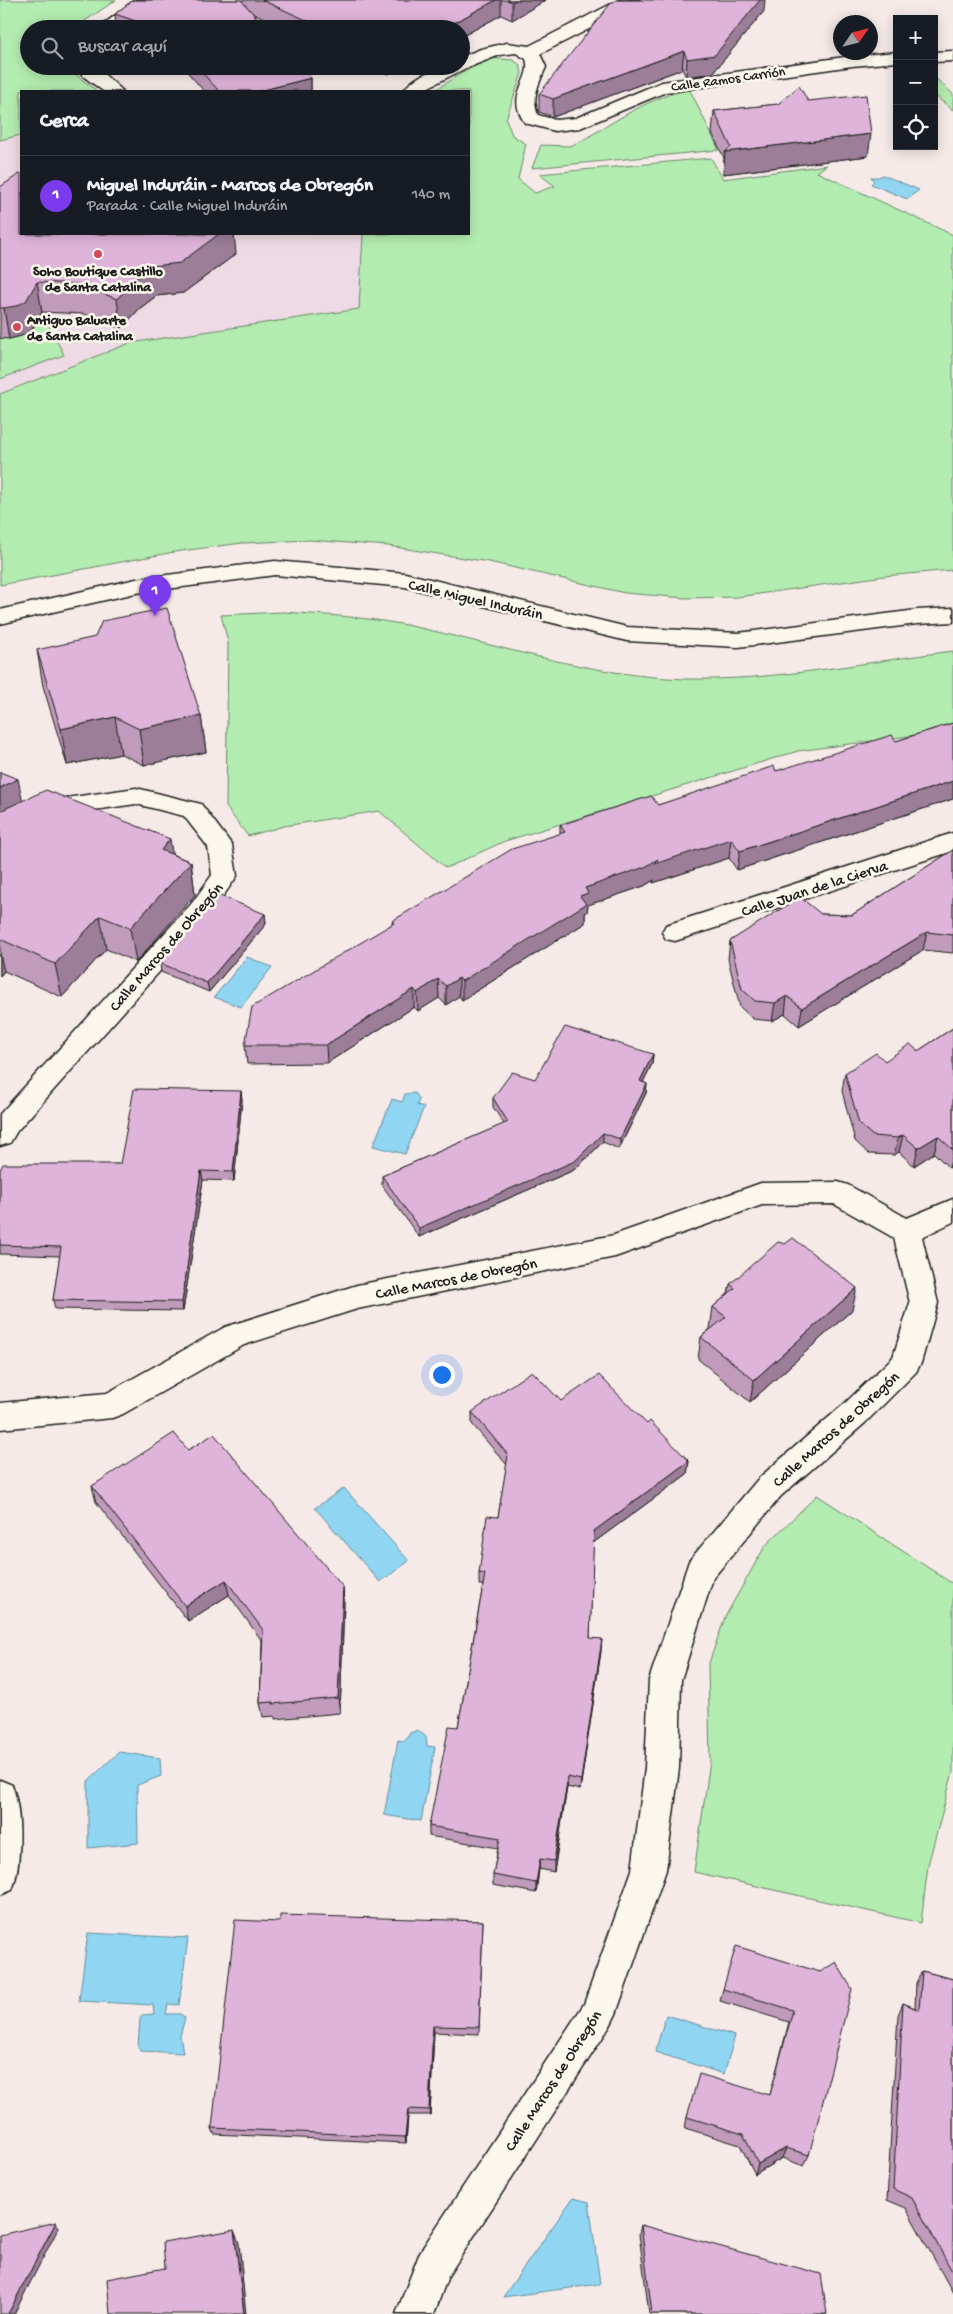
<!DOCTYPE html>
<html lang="es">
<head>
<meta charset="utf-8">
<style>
  :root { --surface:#171b24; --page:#242831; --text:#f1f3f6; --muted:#9ea1a6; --line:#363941; --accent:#7c3aed }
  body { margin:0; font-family:"Gochi Hand",sans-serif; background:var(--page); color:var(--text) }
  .controls { position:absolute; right:15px; top:15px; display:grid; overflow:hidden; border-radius:0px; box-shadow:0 2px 12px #0003 }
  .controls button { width:45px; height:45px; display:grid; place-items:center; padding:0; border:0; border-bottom:1px solid var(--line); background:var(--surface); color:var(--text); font:25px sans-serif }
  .compass { position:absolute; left:833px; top:15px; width:45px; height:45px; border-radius:50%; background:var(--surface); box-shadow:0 2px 12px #0003; rotate:55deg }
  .you { position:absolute; left:441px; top:1374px; width:18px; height:18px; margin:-12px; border:4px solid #fff; border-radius:50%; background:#1a73e8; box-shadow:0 0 0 8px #1a73e833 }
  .badge { display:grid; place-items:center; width:32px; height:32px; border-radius:50%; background:var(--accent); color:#fff; font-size:16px; font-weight:700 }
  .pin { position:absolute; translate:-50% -41px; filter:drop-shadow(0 1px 2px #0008) }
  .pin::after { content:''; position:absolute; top:26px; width:18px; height:15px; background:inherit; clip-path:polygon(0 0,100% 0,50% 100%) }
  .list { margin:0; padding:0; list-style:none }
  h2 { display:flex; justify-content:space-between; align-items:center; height:65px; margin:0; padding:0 20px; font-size:21px }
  h2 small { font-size:16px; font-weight:400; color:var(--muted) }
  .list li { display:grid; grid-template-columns:32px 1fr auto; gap:15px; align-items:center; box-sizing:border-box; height:80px; padding:0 20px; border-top:1px solid var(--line) }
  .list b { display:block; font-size:19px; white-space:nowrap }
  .list p { margin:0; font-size:16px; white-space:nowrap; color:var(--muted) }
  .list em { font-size:16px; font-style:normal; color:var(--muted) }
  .icon { flex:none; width:28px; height:28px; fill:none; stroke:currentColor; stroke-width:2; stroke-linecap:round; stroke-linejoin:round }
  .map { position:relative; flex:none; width:953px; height:2314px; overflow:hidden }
  .search { position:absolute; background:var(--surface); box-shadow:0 2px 12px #0003; left:20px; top:20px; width:450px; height:55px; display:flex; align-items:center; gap:12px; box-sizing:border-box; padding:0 18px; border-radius:28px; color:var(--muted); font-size:19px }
  .panel { position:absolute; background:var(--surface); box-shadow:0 2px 12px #0003; left:20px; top:90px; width:450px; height:145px; border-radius:0px }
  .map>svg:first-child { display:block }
  .built { fill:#eedae4 }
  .green { fill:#b3ecb0; stroke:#688466 }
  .water { fill:#90d6f2; stroke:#628c9c }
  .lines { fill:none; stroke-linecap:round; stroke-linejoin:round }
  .minor-casing { stroke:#1c1c1c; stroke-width:3 }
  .tertiary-casing { stroke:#1c1c1c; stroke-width:3 }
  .minor { fill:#fbf7ec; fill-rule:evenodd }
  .tertiary { fill:#fbf7ec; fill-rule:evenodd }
  .wall { fill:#c09bbb; stroke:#1c1c1c }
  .shaded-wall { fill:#9c7e99; stroke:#1c1c1c }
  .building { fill:#dfb4da; stroke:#1c1c1c }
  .poi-dot { fill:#d1495b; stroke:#fbf7ec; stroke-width:2 }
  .labels { text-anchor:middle; stroke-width:5; stroke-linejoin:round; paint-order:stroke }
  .far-street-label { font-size:14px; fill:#1c1c1c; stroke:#fbf7ec }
  .far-poi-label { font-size:14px; font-weight:bold; fill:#1c1c1c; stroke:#fbf7ec }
  .street-label { font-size:16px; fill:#1c1c1c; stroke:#fbf7ec }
</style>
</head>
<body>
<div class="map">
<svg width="953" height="2314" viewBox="0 0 953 2314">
  <rect width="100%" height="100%" fill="#f5eae8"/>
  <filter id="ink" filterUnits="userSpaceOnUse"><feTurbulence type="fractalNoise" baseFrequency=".02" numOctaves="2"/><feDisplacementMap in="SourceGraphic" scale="10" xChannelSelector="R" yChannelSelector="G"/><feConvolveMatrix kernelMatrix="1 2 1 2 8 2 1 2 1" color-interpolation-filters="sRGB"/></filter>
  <g filter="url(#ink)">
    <path class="built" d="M21,103V234H363L359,309L130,343L0,394V127Z"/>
    <g class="green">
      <path d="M0,0H116L73,29H29V66H65L97,91H21V135L0,140Z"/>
      <path d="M490,58L513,60L520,65L522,73L506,119L512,135L526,144L518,179L535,193L555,186L539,174L711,158L723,179L827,165L817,172L953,235V570L884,576L738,597L685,598L625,593L489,562L388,546L310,540L242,543L174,552L0,585V394L130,343L359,309L363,234H469V91H434L458,75Z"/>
      <path d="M934,77L953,94V110L934,95Z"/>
      <path d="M690,90L719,150L532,168L541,145L570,146L581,141C615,122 651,95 690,90Z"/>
      <path d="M43,314L64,355L0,379V338C15,337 27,337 35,324L34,317Z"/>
      <path d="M283,612C326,615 369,617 411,626C502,646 592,676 686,679C776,681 864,662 953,651V730L798,751L505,841L446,868L379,811L284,826L248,836L226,807L228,642L221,615Z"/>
      <path d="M817,1495L953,1584V1772L928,1865L921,1923L694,1872L710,1761L708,1666L725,1617L765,1546Z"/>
    </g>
    <g class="water">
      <path d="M883,175L919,190L907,199L871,184L874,181L871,177H879Z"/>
      <path d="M247,957L272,967L241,1007L214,997Z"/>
      <path d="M415,1093L419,1099L417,1105L424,1107L405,1154L373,1146L392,1099L402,1102L405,1094Z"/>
      <path d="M344,1488L409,1561L380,1582L315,1508Z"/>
      <path d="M418,1730L426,1737L427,1746L435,1747L421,1821L384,1815L398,1740L405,1741L410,1733Z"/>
      <path d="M119,1752L160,1758L161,1776L137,1785L138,1843L88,1848V1781Z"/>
      <path d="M88,1933L188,1938L179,2005L168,2004L166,2014H181L185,2018L180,2036L183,2053L140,2051L138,2047L140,2019L142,2015L154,2014L153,2005L79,2001Z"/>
      <path d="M666,2015L735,2036L724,2074L655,2052Z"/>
      <path d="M573,2198L589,2202L600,2284L503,2297Z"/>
    </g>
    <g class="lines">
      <defs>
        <g id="minor">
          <path d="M136,0H155L117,29H97Z"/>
          <path d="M619,0H640L638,4L540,54L546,67C539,83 531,98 538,115L556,120L576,118L662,82L852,56L897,52V62L852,66L666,92L580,128L555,131L525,123C504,93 533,81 526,59L516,53L500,55L464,69L421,91H403C415,74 441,66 461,66V57L481,49L507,43L529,46Z"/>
          <path d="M953,51V61L934,62V52Z"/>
          <path d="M77,66H95L123,91H103L83,76Z"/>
          <path d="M136,788L201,804L232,845L237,876L210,915L17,1131L10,1143L0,1146V1114L192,903L212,875L208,847L184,816L136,804L73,813L0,846V827L59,799Z"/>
          <path d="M953,833V851L675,941L666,939L662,932L666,925Z"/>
          <path d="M838,1182L848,1185L907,1218L953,1199V1222L922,1237L938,1303L921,1363L916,1372L865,1423L781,1496L713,1578L681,1680L679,1768L666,1870L616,2014L610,2026L448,2276L434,2314H396L420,2252L584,2004L632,1870L645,1768L649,1680L689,1561L759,1478L843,1405L893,1357L910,1303L894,1238L834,1204L762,1205L615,1257L357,1309L244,1345L123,1414L112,1418L0,1429V1403L107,1393L225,1327L357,1285L614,1235L761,1183Z"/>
          <path d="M0,1780L12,1785C22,1809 22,1865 12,1890L0,1895Z"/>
        </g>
        <path id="tertiary" d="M275,561L405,573L627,627L738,633L917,610L953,608V622L917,624L738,647L627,641L405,587L275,575L136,593L0,624V610L136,579Z"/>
      </defs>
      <use href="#minor" class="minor-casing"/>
      <use href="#tertiary" class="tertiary-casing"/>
      <use href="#minor" class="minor"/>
      <use href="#tertiary" class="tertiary"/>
    </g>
    <g class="wall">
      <path d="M133,0H546L512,20L501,15L461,37V29H287L253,13L267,29H116L115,14Z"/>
      <path d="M663,1L764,11L713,73L686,77L682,69L553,117L539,112V94Z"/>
      <path d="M182,66H300L311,78V91H204Z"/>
      <path d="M371,66H402L388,74Z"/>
      <path d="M808,101L868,156L723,174L724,158L712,133L714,111Z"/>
      <path d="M0,187L236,254L183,293L156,296L139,309L121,329L84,314L42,312L31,331L21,336L9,339L0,338Z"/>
      <path d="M37,650L201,716L206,752L144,765L121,754L67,765L43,686Z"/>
      <path d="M953,723V799L737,870L729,858L653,883L654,880L644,886L588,905L587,912L585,913V923L462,1000L459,996L446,1005L439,998L418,1011L414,1007L327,1063L247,1064L245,1045L392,924V921L560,834V825L658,805L776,771L896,741Z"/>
      <path d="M0,772L22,801L172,854L191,862L195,895L136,962L106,949L62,997L4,971L0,976Z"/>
      <path d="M953,850V953L923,950L799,1026L785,1014L772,1021L753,1019L740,1007L728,959L730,941L821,914L852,915Z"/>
      <path d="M265,914L266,924L209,992L161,972L160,963Z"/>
      <path d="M953,1028V1165L949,1168L934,1153L914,1166L899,1152L894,1155L869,1154L855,1141L842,1091L845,1073L918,1051Z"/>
      <path d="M653,1054L652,1064L643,1082L647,1084L646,1093L619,1149L603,1142L574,1170L419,1237L382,1185V1176L504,1124L493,1107V1098L535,1079Z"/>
      <path d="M241,1091L242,1100L234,1181L203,1180L183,1311L55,1309L53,1300L60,1256L0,1254V1170L120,1164Z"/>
      <path d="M730,1284L852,1310L750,1402L698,1359L701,1337L710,1329L713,1307L728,1294Z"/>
      <path d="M561,1401L647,1424L689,1461L687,1474L593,1543L590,1638L601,1651L580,1790L567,1787L554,1872L539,1869L536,1893L493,1885V1875L498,1848L429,1836V1826L458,1727L483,1585H479V1573L498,1517L507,1465L472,1424V1412Z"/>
      <path d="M188,1450L343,1587L344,1602L340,1713L275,1719V1716L263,1717L260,1703L262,1641L229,1595L188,1621L96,1502L92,1486Z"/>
      <path d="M483,1921L479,2034L434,2032L430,2115H408L406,2143L214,2134L212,2128L280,1922Z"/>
      <path d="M922,1971L953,1979V2293L906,2208L887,2200L898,2015L903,2003L915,2008L916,1983Z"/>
      <path d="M820,1972L809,2155L804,2166L782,2158L755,2174L740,2145L685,2128L687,2117L770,2095L789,2022L720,2001L723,1989Z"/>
      <path d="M641,2225L827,2314H649L639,2234Z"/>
    </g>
    <g class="shaded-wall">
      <path d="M496,0H501V15L461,37V29H452V24Z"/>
      <path d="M516,0H546L512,20V2Z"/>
      <path d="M760,0H765L764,11L713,73L686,77L687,59Z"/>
      <path d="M448,23V29H436Z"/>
      <path d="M684,51L682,69L553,117V99Z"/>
      <path d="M388,66H402L388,74Z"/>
      <path d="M311,78V91H259Z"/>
      <path d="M871,134L868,156L723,174L725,152Z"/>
      <path d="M219,234H234L236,254L183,293L156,296L139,309L121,329L117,299L135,279L153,266Z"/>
      <path d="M37,282L42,312L31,331L21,336L9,339L4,308Z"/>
      <path d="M201,716L206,752L144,765L139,729Z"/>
      <path d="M115,717L121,754L67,765L61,729Z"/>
      <path d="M18,779L25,813L0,825V788Z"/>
      <path d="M953,781V799L737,870L740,851Z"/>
      <path d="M170,839L175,873L161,850Z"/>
      <path d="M731,839L729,858L653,883L654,880L644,886L588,905L587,912L585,913V923L462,1000V981L580,896L585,888L658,859Z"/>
      <path d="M191,862L195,895L136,962L130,928Z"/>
      <path d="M265,914L266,924L209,992L207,983Z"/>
      <path d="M100,916L106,949L62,997L55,964Z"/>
      <path d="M927,932L923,950L799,1026L802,1008Z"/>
      <path d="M0,954L4,971L0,976Z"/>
      <path d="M459,978V996L446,1005V986Z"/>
      <path d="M438,979L439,998L418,1011L417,993Z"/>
      <path d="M414,989V1007L327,1063L326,1045Z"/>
      <path d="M787,996L785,1014L772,1021L775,1003Z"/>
      <path d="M653,1054L652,1064L639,1090L640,1081Z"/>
      <path d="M647,1084L646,1093L619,1149L620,1139Z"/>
      <path d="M241,1091L242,1100L234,1181L233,1172Z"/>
      <path d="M603,1133V1142L574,1170L419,1237V1228Z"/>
      <path d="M903,1135L899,1152L894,1155L898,1138Z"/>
      <path d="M938,1136L934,1153L914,1166L918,1148Z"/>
      <path d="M953,1152V1165L949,1168Z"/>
      <path d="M201,1171L203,1180L183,1311L182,1302Z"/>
      <path d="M857,1288L852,1310L750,1402L754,1380Z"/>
      <path d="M689,1461L687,1474L593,1543L594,1531Z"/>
      <path d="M226,1580L229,1595L188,1621L185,1606Z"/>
      <path d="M343,1587L344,1602L340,1713L338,1698Z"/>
      <path d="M602,1639L601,1651L580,1790L581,1780Z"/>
      <path d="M568,1777L567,1787L554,1872V1861Z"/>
      <path d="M540,1859L539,1869L536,1893V1883Z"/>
      <path d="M433,2026L434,2032L430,2115L429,2110Z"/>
      <path d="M408,2109V2115L406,2143L405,2137Z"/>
      <path d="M786,2148L782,2158L755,2174L758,2164Z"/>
      <path d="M56,2222L59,2227L14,2314H8Z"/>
      <path d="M234,2230L239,2243L246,2314H244Z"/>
    </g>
    <g class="building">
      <path d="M133,0H241L267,29H159L115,14Z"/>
      <path d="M262,0H496L452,24L448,23L436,29H326Z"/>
      <path d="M507,0H516L512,2Z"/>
      <path d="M616,0H661L663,1V0H760L715,55L687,59L684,51L553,99L539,94L611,3Z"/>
      <path d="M196,66H300L311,78L259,91H219Z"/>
      <path d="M799,86L808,101L866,95L871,134L725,152L731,147L714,111L778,104Z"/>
      <path d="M21,173V234H219L180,263L153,266L135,279L117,299L79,284L37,282L26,301L16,306L4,308H0V187Z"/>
      <path d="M167,608L201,716L139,729L115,717L61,729L37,650L95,637L102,621Z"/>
      <path d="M953,723V781L740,851L731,839L655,864L658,859L645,867L585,888L588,893L580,896L586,904L462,981L459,978L446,986L438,979L417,993L414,989L326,1045H245L252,1007L394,923L392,921L512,849L565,832L560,825L651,796L658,805L774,766L776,771L892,735L896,741Z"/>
      <path d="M0,772L18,779L0,788Z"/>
      <path d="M46,790L170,839L161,850L191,862L130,928L100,916L55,964L0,939V811Z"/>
      <path d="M953,850V935L927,932L802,1008L787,996L775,1003L755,1001L742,989L730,941L800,897L821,914L852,915Z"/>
      <path d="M218,895L265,914L207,983L160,963Z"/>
      <path d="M565,1027L653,1054L640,1081L647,1084L620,1139L603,1133L575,1161L419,1228L382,1176L508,1122L493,1098L512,1072L535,1079Z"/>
      <path d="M953,1028V1150L938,1136L918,1148L903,1135L898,1138L873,1136L859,1124L845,1073L876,1053L885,1061L910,1044L918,1051Z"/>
      <path d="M134,1089L241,1091L233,1172L201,1171L182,1302L53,1300L61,1247L0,1245V1170L3,1164H120Z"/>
      <path d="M793,1238L857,1288L754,1380L701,1337L726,1317L713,1307L735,1288L730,1284L778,1242L785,1244Z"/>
      <path d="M532,1371L561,1401L599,1375L647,1424L650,1421L689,1461L594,1531L590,1638L602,1639L581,1780L568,1777L554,1861L540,1859L536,1883L493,1875L500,1838L429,1826L449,1726L458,1727L485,1574L479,1573L487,1516L498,1517L508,1455L472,1412Z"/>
      <path d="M174,1433L188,1450L214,1434L343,1587L338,1698L273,1704V1702L260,1703L263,1630L226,1580L185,1606L92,1486Z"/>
      <path d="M280,1915L483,1921L479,2027L433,2026L429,2110L408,2109L405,2137L212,2128L235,1920L280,1922Z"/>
      <path d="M736,1946L820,1972L836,1962L852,1989L809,2155L786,2148L758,2164L743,2134L687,2117L699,2074L770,2095L793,2010L723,1989Z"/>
      <path d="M922,1971L953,1979V2273L912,2198L893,2189L903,2003L919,2010Z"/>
      <path d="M56,2222L8,2314H0V2235Z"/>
      <path d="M641,2225L821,2274L827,2314H652Z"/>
      <path d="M234,2230L244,2314H110L107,2279L165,2268L163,2242Z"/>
    </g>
  </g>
  <g class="poi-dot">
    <circle cx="98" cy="254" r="5"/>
    <circle cx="17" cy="327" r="5"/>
  </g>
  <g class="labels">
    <g class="far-street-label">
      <text transform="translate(728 78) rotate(-8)" y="5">Calle Ramos Carrión</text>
    </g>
    <g class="far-poi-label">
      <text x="98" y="275">Soho Boutique Castillo<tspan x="98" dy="16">de Santa Catalina</tspan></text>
      <text x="27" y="324" text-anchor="start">Antiguo Baluarte<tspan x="27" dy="16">de Santa Catalina</tspan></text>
    </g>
    <g class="street-label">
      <text transform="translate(476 598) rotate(13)" y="6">Calle Miguel Induráin</text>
      <text transform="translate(814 887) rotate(-18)" y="6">Calle Juan de la Cierva</text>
      <text transform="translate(165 946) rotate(-49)" y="6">Calle Marcos de Obregón</text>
      <text transform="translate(456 1277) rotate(-11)" y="6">Calle Marcos de Obregón</text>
      <text transform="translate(835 1428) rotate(-42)" y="6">Calle Marcos de Obregón</text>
      <text transform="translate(552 2080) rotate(-57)" y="6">Calle Marcos de Obregón</text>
    </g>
  </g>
</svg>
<div class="controls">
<button>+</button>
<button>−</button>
<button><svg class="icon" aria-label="locate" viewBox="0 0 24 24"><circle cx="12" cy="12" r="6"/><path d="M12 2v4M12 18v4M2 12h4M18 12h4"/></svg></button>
</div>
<svg class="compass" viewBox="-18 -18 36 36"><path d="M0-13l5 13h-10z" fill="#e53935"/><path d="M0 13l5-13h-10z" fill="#9ea1a6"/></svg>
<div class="you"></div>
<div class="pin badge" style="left:155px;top:616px">1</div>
<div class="search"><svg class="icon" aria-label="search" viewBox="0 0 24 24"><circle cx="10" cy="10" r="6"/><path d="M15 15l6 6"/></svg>Buscar aquí</div>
<section class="panel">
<h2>Cerca<small></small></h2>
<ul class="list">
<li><span class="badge">1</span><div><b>Miguel Induráin - Marcos de Obregón</b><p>Parada · Calle Miguel Induráin</p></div><em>140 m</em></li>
</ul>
</section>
</div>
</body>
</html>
